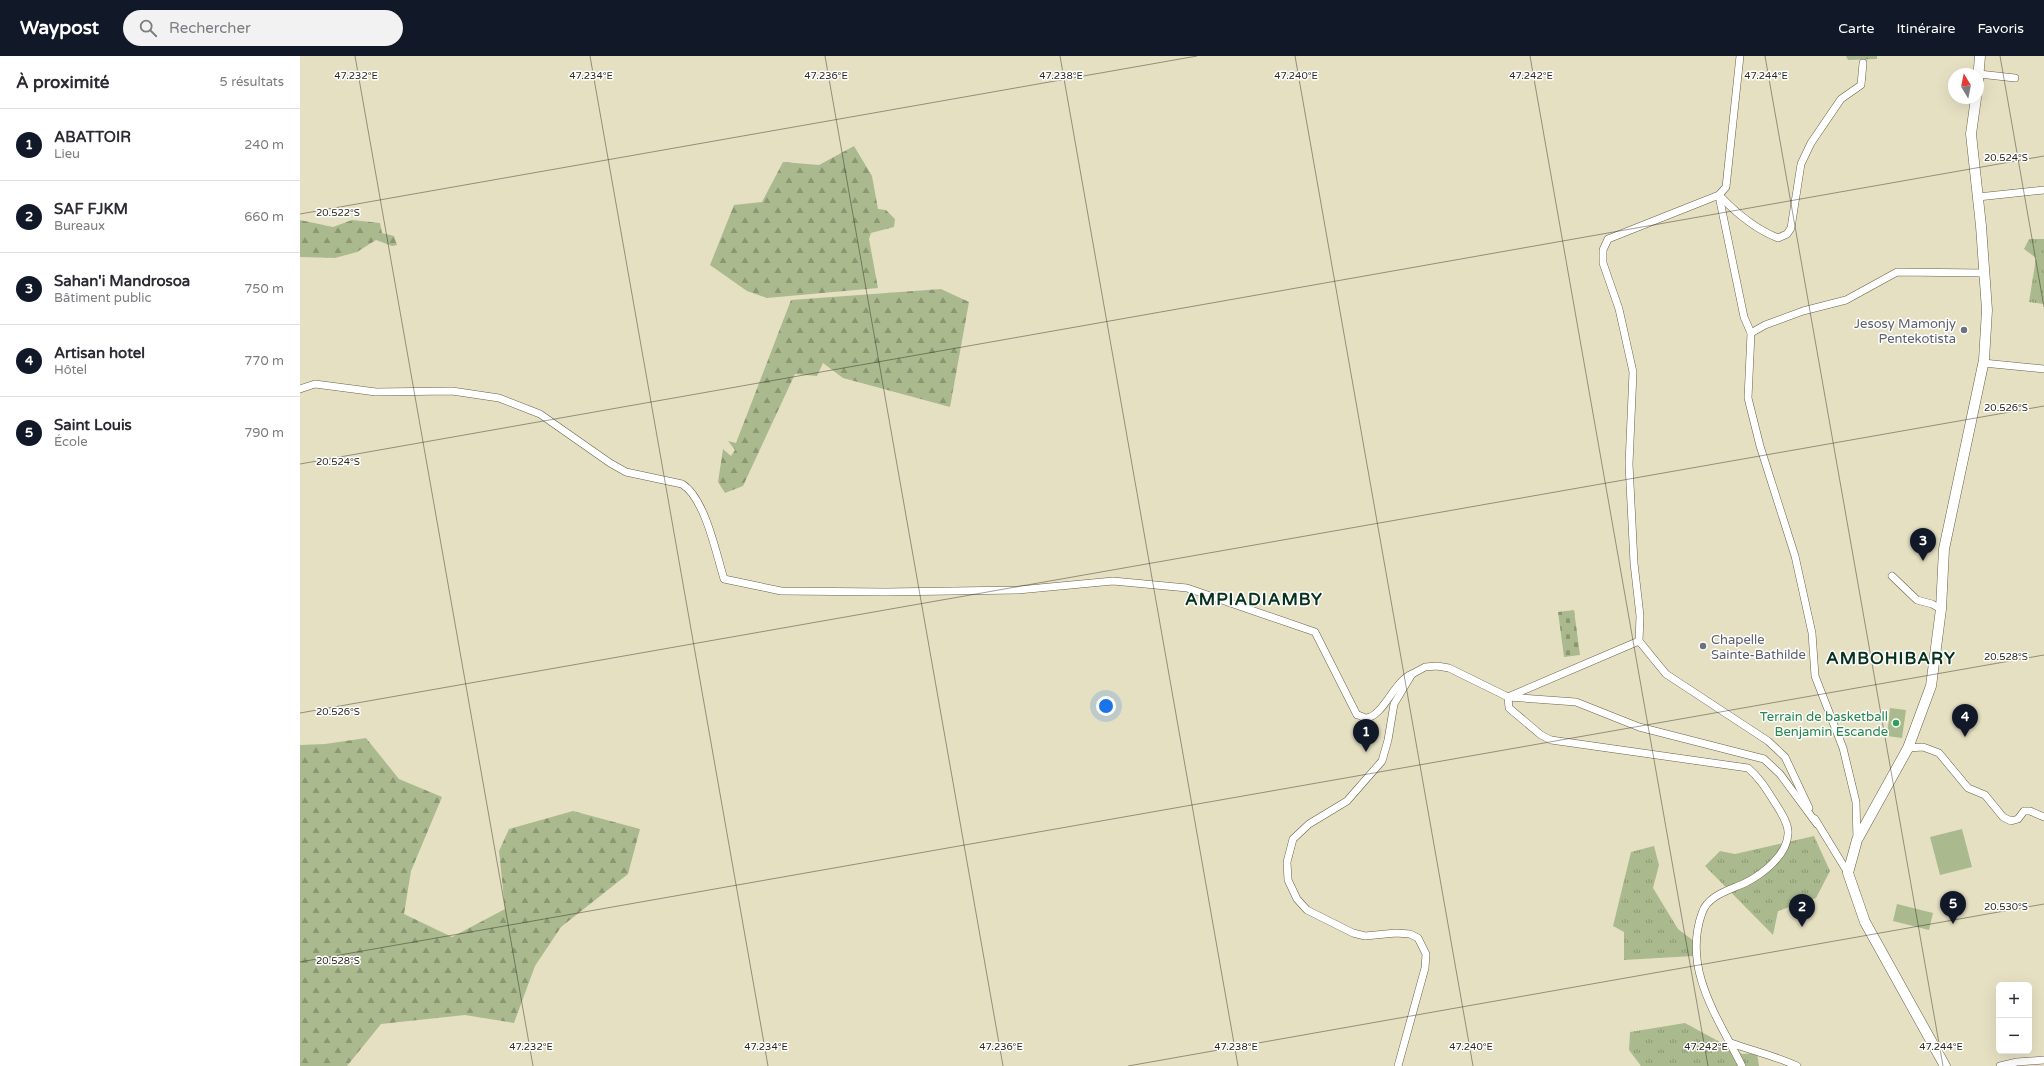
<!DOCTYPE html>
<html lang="fr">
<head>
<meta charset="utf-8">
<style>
  :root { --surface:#fff; --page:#f2f2f3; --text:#2b2b33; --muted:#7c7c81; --line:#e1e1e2; --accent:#111827 }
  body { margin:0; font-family:"Varela Round",sans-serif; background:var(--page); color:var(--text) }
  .controls { position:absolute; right:12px; bottom:12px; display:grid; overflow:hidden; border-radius:6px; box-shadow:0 4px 16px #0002 }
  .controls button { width:36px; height:36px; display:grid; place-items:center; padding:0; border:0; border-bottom:1px solid var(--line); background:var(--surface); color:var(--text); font:20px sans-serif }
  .compass { position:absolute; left:1648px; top:12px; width:36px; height:36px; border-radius:50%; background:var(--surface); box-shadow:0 4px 16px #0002; rotate:350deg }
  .you { position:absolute; left:806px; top:650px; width:14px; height:14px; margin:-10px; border:3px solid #fff; border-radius:50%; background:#1a73e8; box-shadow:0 0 0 6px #1a73e833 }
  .badge { display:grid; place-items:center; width:26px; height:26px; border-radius:50%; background:var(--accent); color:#fff; font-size:13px; font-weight:700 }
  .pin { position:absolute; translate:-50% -33px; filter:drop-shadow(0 1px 2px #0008) }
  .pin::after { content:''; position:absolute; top:21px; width:14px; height:12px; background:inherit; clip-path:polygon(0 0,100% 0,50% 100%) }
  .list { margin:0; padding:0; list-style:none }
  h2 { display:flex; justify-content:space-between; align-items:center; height:52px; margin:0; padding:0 16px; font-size:17px }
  h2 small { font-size:13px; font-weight:400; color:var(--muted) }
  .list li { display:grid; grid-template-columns:26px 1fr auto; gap:12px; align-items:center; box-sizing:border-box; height:72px; padding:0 16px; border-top:1px solid var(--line) }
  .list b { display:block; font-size:15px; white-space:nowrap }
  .list p { margin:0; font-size:13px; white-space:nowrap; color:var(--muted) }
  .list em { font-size:13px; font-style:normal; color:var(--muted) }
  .icon { flex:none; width:22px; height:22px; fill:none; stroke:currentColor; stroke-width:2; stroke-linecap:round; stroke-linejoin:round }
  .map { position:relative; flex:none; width:1744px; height:1010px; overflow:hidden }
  header { display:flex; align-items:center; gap:24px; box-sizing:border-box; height:56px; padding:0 20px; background:var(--accent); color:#fff }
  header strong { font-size:19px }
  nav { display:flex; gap:22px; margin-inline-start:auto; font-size:14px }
  .search { width:280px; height:36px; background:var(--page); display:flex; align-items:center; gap:10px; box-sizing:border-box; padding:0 14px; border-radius:22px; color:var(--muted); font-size:15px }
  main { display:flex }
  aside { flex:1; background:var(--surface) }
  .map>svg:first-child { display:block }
  .grass { fill:url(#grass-tufts) }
  .forest { fill:url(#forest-firs) }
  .cemetery { fill:url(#cemetery-stones) }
  .garden { fill:#aaba8e }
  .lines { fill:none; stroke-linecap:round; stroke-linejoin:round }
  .street-casing { stroke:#676148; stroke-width:8 }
  .secondary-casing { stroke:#676148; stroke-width:11 }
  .street { stroke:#fff; stroke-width:7 }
  .secondary { stroke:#fff; stroke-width:10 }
  .ticks { fill:none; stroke:#2c2a1f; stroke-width:1; stroke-opacity:0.45 }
  .worship-dot { fill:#6b7280; stroke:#fff; stroke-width:1.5 }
  .leisure-dot { fill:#2e9e5b; stroke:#fff; stroke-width:1.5 }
  .labels { text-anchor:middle; stroke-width:3; stroke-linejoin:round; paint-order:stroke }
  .worship-label { font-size:13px; fill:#5b616d; stroke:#fff; text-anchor:end }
  .leisure-label { font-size:13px; fill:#27864d; stroke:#fff; text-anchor:end }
  .district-label { font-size:17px; font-weight:bold; letter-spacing:1px; fill:#07321e; stroke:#fff }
  .ticks-label { font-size:10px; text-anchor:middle; fill:#2c2a1f; stroke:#fff; stroke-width:3; stroke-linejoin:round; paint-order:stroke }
</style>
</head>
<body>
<header>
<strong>Waypost</strong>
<div class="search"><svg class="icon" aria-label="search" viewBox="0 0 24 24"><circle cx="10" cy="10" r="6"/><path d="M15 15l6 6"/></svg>Rechercher</div>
<nav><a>Carte</a><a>Itinéraire</a><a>Favoris</a></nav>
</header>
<main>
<aside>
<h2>À proximité<small>5 résultats</small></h2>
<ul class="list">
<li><span class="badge">1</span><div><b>ABATTOIR</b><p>Lieu</p></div><em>240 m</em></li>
<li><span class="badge">2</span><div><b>SAF FJKM</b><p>Bureaux</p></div><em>660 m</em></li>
<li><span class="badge">3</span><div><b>Sahan'i Mandrosoa</b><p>Bâtiment public</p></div><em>750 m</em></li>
<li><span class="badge">4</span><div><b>Artisan hotel</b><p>Hôtel</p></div><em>770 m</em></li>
<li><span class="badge">5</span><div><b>Saint Louis</b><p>École</p></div><em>790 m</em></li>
</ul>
</aside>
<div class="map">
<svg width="1744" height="1010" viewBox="0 0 1744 1010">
  <defs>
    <pattern id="grass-tufts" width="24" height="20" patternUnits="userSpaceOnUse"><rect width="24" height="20" fill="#aaba8e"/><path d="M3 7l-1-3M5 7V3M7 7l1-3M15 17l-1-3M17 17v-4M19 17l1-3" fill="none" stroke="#8b9773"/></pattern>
    <pattern id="forest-firs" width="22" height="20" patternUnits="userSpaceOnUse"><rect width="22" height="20" fill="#aaba8e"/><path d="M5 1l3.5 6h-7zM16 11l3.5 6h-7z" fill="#8b9773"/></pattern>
    <pattern id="cemetery-stones" width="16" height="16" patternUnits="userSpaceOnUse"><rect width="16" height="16" fill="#aaba8e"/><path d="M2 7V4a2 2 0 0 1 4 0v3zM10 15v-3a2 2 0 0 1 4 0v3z" fill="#8b9773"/></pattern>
  </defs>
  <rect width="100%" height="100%" fill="#e6e0c3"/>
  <g class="grass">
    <path d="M1729,183H1744V248L1729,246L1736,202L1724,193Z"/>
    <path d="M1514,780L1530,815L1516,842L1478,855L1473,879L1405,810L1420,795L1435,798Z"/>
    <path d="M1354,790L1359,809L1353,832L1378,873L1395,886L1393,900L1324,904V876L1313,870L1331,796Z"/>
    <path d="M1385,967L1442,998L1457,997L1459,1010H1341L1329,994L1330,976Z"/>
  </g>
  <g class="forest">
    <path d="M1546,0H1577V3L1548,4Z"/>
    <path d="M554,90L572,120L578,153L586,154L595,163L594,171L571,177L569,183L578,232L467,242L447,235L410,209L434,149L462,146L483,106L519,109Z"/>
    <path d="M0,164L33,171L52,164L80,167L82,177L94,180L97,189L92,190L76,184L57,196L35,202L0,201Z"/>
    <path d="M641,233L669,246L650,351L543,322L523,307L517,320L495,318L443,430L425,437L418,426L423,393L431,400L435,394L428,385L436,387L491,244Z"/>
    <path d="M66,682L99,723L142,741L111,815L104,858L152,881L205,853L199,795L209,773L273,755L340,773L328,818L261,871L235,910L214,967L165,959L81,968L47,1010H0V689L25,688Z"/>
  </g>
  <path class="cemetery" d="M1274,554L1280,599L1264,601L1258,556Z"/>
  <g class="garden">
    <path d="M1590,652L1606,654L1602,682L1587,680Z"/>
    <path d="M1662,773L1672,811L1640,819L1630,781Z"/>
    <path d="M1597,848L1633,857L1629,874L1593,865Z"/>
  </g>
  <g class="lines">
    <defs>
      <g id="street">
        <path d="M1440,0L1426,131L1419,139L1308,183L1303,194V207L1319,253L1333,316L1329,408L1334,507L1340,560L1339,585L1366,618L1468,685L1485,701L1509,752"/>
        <path d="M1679,18L1715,22"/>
        <path d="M1419,139C1436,157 1455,173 1478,182L1487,178L1491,172L1501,108L1511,87L1541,43L1561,29L1563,7"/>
        <path d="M1419,140L1444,261L1451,277"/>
        <path d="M1678,141L1744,134"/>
        <path d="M1683,307L1744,313"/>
        <path d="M0,333L15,328L76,336L152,335L199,342L240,358L310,407L326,416L382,428C405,442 416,497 424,523L481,535L586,536L718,534L813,525L887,532L1015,576L1057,659C1060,659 1064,662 1066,662C1083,661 1094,625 1112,618"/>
        <path d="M1592,520L1617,544L1632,548L1641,553"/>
        <path d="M1339,585L1208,641L1209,652L1241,679L1251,684L1448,712C1461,723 1468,736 1477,750C1482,758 1489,769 1488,778C1487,799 1463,818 1445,827C1430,834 1408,839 1402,857C1382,913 1418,962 1442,1010"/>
        <path d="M1608,692L1623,691L1639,697L1668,732L1685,739L1703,761L1711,765L1718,763L1724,755H1730L1744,761"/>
        <path d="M1515,763L1548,817"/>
        <path d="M1557,784L1556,746L1543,692L1515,620L1512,577L1495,500L1460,390L1448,342L1451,277L1465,269L1503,255L1546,244L1597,216L1684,217"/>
        <path d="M1431,987C1453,995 1476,1000 1497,1010"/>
        <path d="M1098,1010L1125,912L1126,898L1118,882L1110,878L1096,877L1065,880L1053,877L1007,854L997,843L988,824L987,806L993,783L1009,768L1047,745L1082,705L1088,684L1094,648L1112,618L1125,611L1137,610L1149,612L1208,641L1276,646L1339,671L1464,703L1480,718L1517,768"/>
        <path d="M1700,1010L1717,1006L1744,1004"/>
      </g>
      <g id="secondary">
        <path d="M1678,24L1680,0"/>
        <path d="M1645,1010L1565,866L1548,817L1557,784L1608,692L1631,630L1641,553L1644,493L1684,304L1687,254L1681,170L1671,78L1676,42"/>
      </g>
    </defs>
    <use href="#street" class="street-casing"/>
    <use href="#secondary" class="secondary-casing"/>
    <use href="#street" class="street"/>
    <use href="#secondary" class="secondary"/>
  </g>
  <path class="ticks" d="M55,0L233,1010M290,0L468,1010M525,0L703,1010M760,0L938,1010M995,0L1173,1010M1230,0L1408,1010M1465,0L1643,1010M1700,0L1744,251M0,158L897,0M0,408L1744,100M0,657L1744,350M0,906L1744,599M828,1010L1744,848"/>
  <g class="worship-dot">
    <circle cx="1664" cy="274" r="4"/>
    <circle cx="1403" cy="590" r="4"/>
  </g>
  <circle class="leisure-dot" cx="1596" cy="667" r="4"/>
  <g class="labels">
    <g class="worship-label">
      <text x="1656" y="272">Jesosy Mamonjy<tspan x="1656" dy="15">Pentekotista</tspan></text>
      <text x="1411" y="588" text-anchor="start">Chapelle<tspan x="1411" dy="15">Sainte-Bathilde</tspan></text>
    </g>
    <g class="leisure-label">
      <text x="1588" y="665">Terrain de basketball<tspan x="1588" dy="15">Benjamin Escande</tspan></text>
    </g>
    <g class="district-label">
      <text x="954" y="549">AMPIADIAMBY</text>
      <text x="1591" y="608">AMBOHIBARY</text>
    </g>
  </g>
  <g class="ticks-label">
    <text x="56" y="23">47.232°E</text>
    <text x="291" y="23">47.234°E</text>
    <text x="526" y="23">47.236°E</text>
    <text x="761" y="23">47.238°E</text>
    <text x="996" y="23">47.240°E</text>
    <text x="1231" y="23">47.242°E</text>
    <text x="1466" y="23">47.244°E</text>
    <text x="1706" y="105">20.524°S</text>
    <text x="38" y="160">20.522°S</text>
    <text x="1706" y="355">20.526°S</text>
    <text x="38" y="409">20.524°S</text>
    <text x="1706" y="604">20.528°S</text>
    <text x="38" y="659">20.526°S</text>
    <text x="1706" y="854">20.530°S</text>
    <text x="38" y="908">20.528°S</text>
    <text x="231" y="994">47.232°E</text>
    <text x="466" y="994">47.234°E</text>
    <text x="701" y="994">47.236°E</text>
    <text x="936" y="994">47.238°E</text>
    <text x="1171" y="994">47.240°E</text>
    <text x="1406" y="994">47.242°E</text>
    <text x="1641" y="994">47.244°E</text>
  </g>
</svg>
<div class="controls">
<button>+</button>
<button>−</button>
</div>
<svg class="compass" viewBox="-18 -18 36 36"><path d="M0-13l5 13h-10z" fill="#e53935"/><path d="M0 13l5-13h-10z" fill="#7c7c81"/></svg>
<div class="you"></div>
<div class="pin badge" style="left:1066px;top:696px">1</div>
<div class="pin badge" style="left:1502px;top:871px">2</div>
<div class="pin badge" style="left:1623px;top:505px">3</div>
<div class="pin badge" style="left:1665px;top:681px">4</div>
<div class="pin badge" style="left:1653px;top:868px">5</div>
</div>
</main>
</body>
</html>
